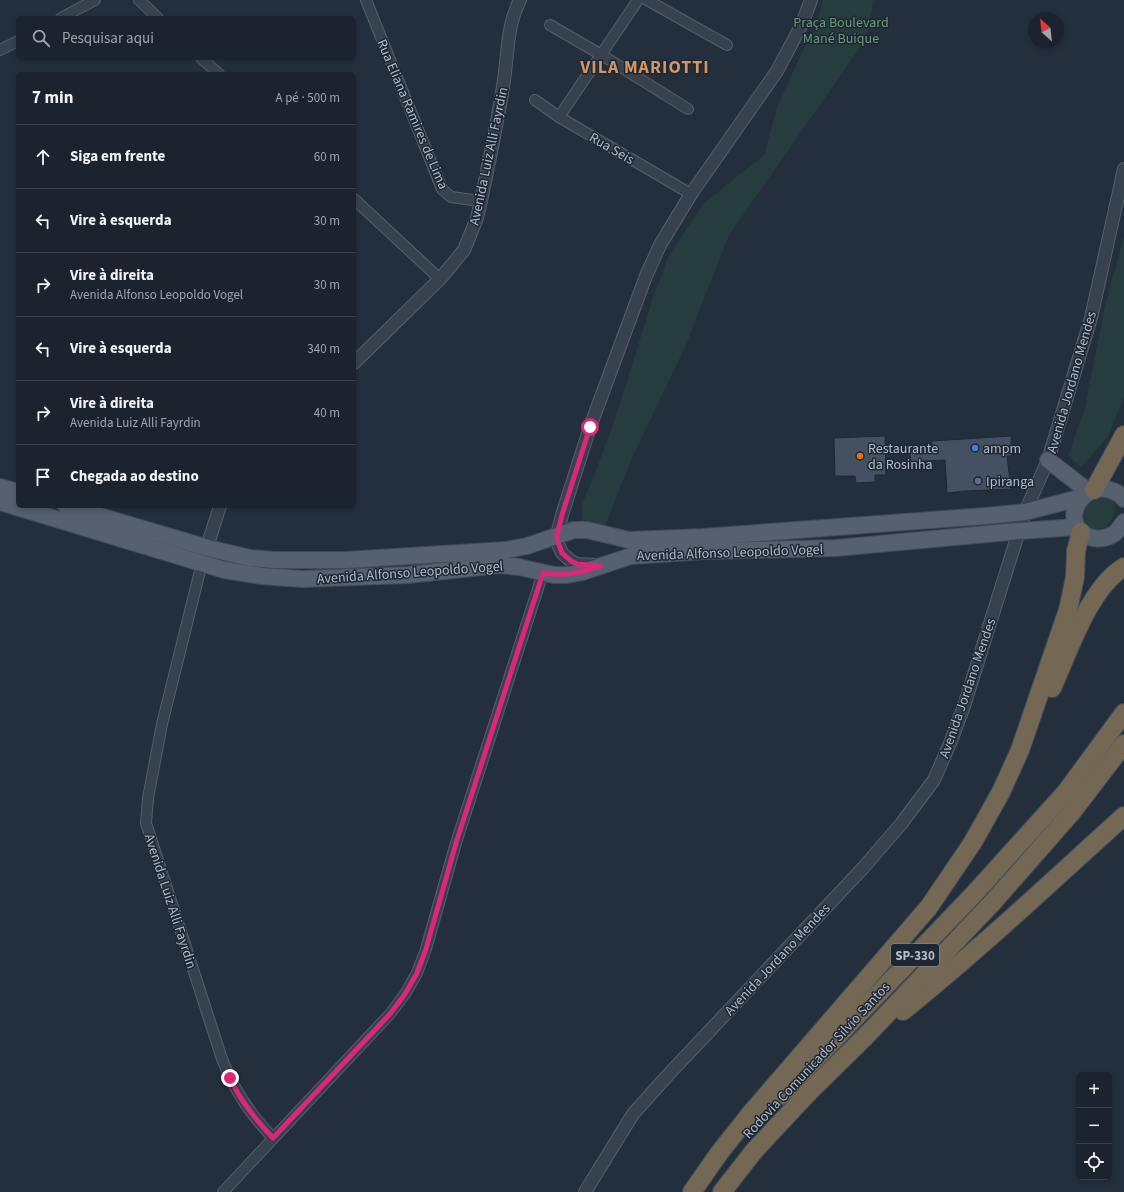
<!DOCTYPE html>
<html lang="pt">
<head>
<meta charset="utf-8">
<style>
  :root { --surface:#1b232e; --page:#242b36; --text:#f1f3f6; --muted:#a0a4aa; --line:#39404a }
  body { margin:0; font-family:"Source Sans 3",sans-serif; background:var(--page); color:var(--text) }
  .controls { position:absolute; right:12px; bottom:12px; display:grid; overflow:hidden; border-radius:6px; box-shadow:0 2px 6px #0003 }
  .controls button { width:36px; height:36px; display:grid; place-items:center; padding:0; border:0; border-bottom:1px solid var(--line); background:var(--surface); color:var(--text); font:20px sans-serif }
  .compass { position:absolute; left:1028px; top:12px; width:36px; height:36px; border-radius:50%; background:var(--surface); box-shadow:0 2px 6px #0003; rotate:333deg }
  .stop { position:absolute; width:12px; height:12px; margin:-9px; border:3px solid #db2777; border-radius:50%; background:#fff }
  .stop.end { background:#db2777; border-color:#fff; box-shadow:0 1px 4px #0008 }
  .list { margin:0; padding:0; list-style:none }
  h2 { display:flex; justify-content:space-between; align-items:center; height:52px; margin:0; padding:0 16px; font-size:17px }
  h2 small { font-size:13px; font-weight:400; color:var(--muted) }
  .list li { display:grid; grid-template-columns:26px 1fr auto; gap:12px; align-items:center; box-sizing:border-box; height:64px; padding:0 16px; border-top:1px solid var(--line) }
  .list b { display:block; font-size:15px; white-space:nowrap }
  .list p { margin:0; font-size:13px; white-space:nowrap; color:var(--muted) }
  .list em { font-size:13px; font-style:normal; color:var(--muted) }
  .icon { flex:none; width:22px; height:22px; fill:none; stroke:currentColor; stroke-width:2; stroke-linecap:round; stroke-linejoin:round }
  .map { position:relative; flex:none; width:1124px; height:1192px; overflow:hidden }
  .search { position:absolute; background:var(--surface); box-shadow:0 2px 6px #0003; left:16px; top:16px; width:340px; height:44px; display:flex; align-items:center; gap:10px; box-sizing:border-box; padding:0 14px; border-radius:6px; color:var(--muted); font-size:15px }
  .panel { position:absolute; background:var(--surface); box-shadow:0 2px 6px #0003; left:16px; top:72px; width:340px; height:436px; border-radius:6px }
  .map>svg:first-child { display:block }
  .green { fill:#263c3f }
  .building { fill:#455162; stroke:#1f2835 }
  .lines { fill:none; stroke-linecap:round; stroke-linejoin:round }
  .minor-casing { stroke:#565f6c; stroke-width:12 }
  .tertiary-casing { stroke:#565f6c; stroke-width:14 }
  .primary-casing { stroke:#414a57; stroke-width:18 }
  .motorway-casing { stroke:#434c59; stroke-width:20 }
  .minor { stroke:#38414e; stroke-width:10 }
  .tertiary { stroke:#38414e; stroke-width:12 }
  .primary { stroke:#56606e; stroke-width:16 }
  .motorway { stroke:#746855; stroke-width:18 }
  .route { stroke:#db2777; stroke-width:5 }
  .shop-dot { fill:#3f7fe0; stroke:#1d2633; stroke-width:1.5 }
  .food-dot { fill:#e8710a; stroke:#1d2633; stroke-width:1.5 }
  .service-dot { fill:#5c6f8a; stroke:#1d2633; stroke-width:1.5 }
  .labels { text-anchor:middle; stroke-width:3; stroke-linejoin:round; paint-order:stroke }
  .shield { fill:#1d2633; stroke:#878f9c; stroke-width:1 }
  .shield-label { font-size:13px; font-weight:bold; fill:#b4bcc9 }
  .park-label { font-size:14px; fill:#6b9a76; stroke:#1d2633 }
  .street-label { font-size:14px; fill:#b4bcc9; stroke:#1d2633 }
  .poi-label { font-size:14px; fill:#b4bcc9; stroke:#1d2633; text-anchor:start }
  .district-label { font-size:18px; font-weight:bold; letter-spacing:1px; fill:#d59563; stroke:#1d2633 }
</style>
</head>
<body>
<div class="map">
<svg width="1124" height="1192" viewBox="0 0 1124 1192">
  <rect width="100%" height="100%" fill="#242f3e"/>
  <g class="green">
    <path d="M823,0H874L866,39L729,235L686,345L630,462L605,526H581L583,502L593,478L614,422L653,298L669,255L704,203L764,155L778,105L818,18Z"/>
    <path d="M1124,236V397L1108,437L1081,467L1068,456L1085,408L1105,306Z"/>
    <path d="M1098,497C1105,497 1110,498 1115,503C1117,515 1107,530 1094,531C1091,531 1087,530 1084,529L1080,511L1085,505Z"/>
  </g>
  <g class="building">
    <path d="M885,436L886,475H875V482L856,483L855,476H835L834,438Z"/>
    <path d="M1011,436L1012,456H1007L1011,489L965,491L947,493L945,460L923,461V462L911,463L909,446L932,448V441Z"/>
  </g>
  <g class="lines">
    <defs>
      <g id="minor">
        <path d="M139,0L158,18"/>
        <path d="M366,0L442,189L451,197L481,201"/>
        <path d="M647,0L727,45"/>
        <path d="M61,18L95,0"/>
        <path d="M550,25L600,54L688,109"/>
        <path d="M0,50L18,41"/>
        <path d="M201,58L219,74"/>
        <path d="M535,100L559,117L691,194"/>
        <path d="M559,117L638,0"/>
        <path d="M354,199L440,279"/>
        <path d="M202,563L162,724L148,798L146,823L222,1059C235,1092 249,1112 273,1138"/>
        <path d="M223,1192L390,1014L405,994L417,973L426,949L456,843L543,573"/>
      </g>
      <g id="tertiary">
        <path d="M354,363L440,279L464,250L477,218L481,201C489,161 498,121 504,80C508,53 507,25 520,0"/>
        <path d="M202,563L220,506"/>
        <path d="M598,565L577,564L571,561L562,553L557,542V535L562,515L590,427L646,276L660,245L691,194L777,71L802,24L811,0"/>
        <path d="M585,1192L633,1114L668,1075L863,868L901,824L934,780L951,741L964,706L1025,512L1048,460L1091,318L1124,169"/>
      </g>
      <g id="primary">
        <path d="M1048,460L1089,492"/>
        <path d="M0,487L18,492"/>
        <path d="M1124,499C1119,492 1108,488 1099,489C1082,491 1067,512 1078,529C1085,539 1101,541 1112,535C1117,533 1121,526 1124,522"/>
        <path d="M0,502L224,570L261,576L302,579L408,575L500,565L519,567L554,575H567L583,572L631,556L705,551L836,548L1019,531L1077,527"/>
        <path d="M66,506L208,548L250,558L274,560H346L506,550L527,546L574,530H587L629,540L703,537L985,516L1025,512L1083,497"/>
      </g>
      <g id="motorway">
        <path d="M1094,490L1124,435"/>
        <path d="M1052,688C1069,651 1089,588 1124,567"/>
        <path d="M903,1011C980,949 1051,882 1124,816"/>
        <path d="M780,1096L973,895L1066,792L1124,713"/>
        <path d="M692,1192L720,1152L751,1113L929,907L973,842L1001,792L1020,750L1068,610L1075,577L1076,551L1081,532"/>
        <path d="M722,1192L754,1151L810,1091L866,1036L993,902L1072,812L1124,744"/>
      </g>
    </defs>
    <use href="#minor" class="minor-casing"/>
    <use href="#tertiary" class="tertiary-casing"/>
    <use href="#primary" class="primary-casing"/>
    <use href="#motorway" class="motorway-casing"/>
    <use href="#minor" class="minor"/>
    <use href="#tertiary" class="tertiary"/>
    <use href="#primary" class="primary"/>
    <use href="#motorway" class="motorway"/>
  </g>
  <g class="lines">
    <path class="route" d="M230,1078C240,1101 256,1120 273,1138L390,1014L405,994L417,973L426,949L456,843L543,573C564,576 581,573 601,566L577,564L571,561L562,553L558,542L557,535L562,515L590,427"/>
  </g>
  <circle class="shop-dot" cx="975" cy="448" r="4"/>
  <circle class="food-dot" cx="860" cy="456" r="4"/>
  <circle class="service-dot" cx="978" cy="481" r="4"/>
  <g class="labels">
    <rect class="shield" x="891" y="944" width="48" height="22" rx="3"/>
    <g class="shield-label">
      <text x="915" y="960">SP-330</text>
    </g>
    <g class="park-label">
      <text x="841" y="27">Praça Boulevard<tspan x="841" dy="16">Mané Buique</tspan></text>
    </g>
    <g class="street-label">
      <text transform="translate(413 114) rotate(67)" y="5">Rua Eliana Ramires de Lima</text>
      <text transform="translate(612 148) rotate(30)" y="5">Rua Seis</text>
      <text transform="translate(488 156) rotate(-78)" y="5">Avenida Luiz Alli Fayrdin</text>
      <text transform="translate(1071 382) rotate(-74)" y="5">Avenida Jordano Mendes</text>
      <text transform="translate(730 552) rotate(-2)" y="5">Avenida Alfonso Leopoldo Vogel</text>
      <text transform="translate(410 572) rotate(-4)" y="5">Avenida Alfonso Leopoldo Vogel</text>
      <text transform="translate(967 688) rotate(-71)" y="5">Avenida Jordano Mendes</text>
      <text transform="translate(171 901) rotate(72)" y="5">Avenida Luiz Alli Fayrdin</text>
      <text transform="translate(777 959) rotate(-47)" y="5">Avenida Jordano Mendes</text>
      <text transform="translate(816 1060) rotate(-47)" y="5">Rodovia Comunicador Silvio Santos</text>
    </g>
    <g class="poi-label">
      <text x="868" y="453">Restaurante<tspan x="868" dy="16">da Rosinha</tspan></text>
      <text x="983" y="453">ampm</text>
      <text x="986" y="486">Ipiranga</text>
    </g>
    <g class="district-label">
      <text x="645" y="73">VILA MARIOTTI</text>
    </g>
  </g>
</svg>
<div class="controls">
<button>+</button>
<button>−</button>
<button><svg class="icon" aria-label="locate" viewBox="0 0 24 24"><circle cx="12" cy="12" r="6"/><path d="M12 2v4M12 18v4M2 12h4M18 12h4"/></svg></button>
</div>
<svg class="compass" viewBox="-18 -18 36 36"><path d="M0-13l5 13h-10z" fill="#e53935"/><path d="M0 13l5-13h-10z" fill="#a0a4aa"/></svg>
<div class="stop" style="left:590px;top:427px"></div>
<div class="stop end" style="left:230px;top:1078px"></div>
<div class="search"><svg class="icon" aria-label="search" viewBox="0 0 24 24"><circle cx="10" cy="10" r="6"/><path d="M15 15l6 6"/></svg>Pesquisar aqui</div>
<section class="panel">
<h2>7 min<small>A pé · 500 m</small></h2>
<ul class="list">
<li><svg class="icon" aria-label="ahead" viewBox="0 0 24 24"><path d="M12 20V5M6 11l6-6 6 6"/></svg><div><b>Siga em frente</b></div><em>60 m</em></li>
<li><svg class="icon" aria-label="left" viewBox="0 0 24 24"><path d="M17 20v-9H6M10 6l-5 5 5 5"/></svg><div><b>Vire à esquerda</b></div><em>30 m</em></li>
<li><svg class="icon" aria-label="right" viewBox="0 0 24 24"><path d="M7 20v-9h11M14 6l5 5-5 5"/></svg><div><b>Vire à direita</b><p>Avenida Alfonso Leopoldo Vogel</p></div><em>30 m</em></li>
<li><svg class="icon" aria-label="left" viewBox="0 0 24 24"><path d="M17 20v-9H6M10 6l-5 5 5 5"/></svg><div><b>Vire à esquerda</b></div><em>340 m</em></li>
<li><svg class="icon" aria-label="right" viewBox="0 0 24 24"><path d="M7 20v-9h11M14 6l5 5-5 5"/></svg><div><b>Vire à direita</b><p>Avenida Luiz Alli Fayrdin</p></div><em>40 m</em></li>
<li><svg class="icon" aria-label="arrive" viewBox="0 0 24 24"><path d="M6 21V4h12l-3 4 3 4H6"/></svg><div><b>Chegada ao destino</b></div></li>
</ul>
</section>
</div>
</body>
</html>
